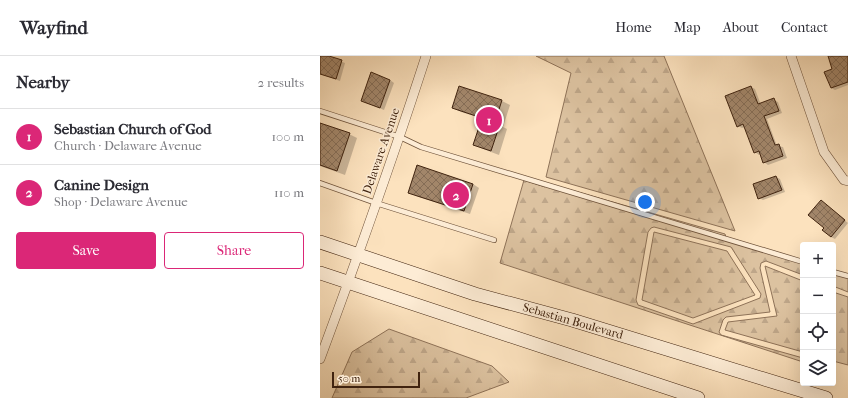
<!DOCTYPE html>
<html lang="en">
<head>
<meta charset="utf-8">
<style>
  :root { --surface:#fff; --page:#f2f2f3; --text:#2b2b33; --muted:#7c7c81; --line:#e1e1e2; --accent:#db2777 }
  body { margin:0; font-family:"IM FELL French Canon",serif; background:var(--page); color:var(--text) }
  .controls { position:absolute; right:12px; bottom:12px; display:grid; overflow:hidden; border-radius:4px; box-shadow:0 4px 16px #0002 }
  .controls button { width:36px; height:36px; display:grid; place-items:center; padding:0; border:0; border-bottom:1px solid var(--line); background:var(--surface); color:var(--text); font:20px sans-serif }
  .scale { position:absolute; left:12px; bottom:10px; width:88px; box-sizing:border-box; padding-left:4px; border:2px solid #40230f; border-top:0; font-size:11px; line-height:14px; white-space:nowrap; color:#40230f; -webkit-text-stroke:3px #fdecd5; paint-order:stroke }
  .you { position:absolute; left:325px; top:146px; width:14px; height:14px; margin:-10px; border:3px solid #fff; border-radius:50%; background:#1a73e8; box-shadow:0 0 0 6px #1a73e833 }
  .badge { display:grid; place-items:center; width:26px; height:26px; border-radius:50%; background:var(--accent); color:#fff; font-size:13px; font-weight:700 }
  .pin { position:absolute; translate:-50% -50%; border:2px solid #fff; box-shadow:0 1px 4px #0006 }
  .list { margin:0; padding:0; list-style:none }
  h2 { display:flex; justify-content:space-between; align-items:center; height:52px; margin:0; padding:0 16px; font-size:17px }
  h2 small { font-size:13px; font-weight:400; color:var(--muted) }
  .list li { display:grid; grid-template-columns:26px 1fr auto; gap:12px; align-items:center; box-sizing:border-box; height:56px; padding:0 16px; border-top:1px solid var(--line) }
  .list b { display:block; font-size:15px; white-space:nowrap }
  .list p { margin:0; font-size:13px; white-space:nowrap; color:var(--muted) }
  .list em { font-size:13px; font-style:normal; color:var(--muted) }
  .actions { display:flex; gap:8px; padding:12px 16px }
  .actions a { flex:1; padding:9px 0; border:1px solid var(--accent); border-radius:4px; text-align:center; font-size:14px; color:var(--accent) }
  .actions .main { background:var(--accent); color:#fff }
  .icon { flex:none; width:22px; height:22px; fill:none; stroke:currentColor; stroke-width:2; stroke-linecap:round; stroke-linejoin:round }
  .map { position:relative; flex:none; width:528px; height:342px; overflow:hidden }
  header { display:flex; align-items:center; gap:24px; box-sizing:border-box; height:56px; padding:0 20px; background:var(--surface); border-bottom:1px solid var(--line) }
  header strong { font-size:19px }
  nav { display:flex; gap:22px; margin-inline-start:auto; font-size:14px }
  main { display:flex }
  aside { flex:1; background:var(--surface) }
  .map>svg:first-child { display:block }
  .forest { fill:url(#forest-firs); stroke:#8e7258; fill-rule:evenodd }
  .shadow { fill:#0003 }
  .building { fill:url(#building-cross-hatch); stroke:#40230f }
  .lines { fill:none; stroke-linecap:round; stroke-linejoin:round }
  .service-casing { stroke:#6f533b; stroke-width:6 }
  .minor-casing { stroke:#6f533b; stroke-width:10 }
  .secondary-casing { stroke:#40230f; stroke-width:14 }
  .service { stroke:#fdecd5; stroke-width:4.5 }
  .minor { stroke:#fdecd5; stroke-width:9 }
  .secondary { stroke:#fdecd5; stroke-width:13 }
  .labels { text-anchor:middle; stroke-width:3; stroke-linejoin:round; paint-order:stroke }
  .street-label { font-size:12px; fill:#40230f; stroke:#fdecd5 }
</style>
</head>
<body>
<header>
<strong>Wayfind</strong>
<nav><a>Home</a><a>Map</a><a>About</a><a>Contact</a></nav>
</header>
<main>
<aside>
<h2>Nearby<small>2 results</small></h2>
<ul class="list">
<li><span class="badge">1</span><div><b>Sebastian Church of God</b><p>Church · Delaware Avenue</p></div><em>100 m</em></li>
<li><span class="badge">2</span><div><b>Canine Design</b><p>Shop · Delaware Avenue</p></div><em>110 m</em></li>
</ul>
<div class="actions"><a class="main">Save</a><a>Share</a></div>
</aside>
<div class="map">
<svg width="528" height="342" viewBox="0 0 528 342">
  <defs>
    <pattern id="forest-firs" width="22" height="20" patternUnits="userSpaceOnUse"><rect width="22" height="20" fill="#dcc2a0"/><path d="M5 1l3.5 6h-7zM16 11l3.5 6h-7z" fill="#bea689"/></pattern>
    <pattern id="building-cross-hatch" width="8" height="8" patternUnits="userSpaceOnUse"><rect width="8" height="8" fill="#a2866a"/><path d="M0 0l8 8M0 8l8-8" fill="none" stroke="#856d56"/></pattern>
  </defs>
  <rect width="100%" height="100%" fill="#fce2be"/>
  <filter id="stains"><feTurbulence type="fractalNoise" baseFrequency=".005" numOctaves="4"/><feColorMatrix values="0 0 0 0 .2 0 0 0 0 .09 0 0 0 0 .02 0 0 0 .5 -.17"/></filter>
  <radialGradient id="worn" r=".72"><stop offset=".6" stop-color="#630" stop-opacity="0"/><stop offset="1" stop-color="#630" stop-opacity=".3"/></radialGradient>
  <g class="forest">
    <path d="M216,0H344L415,175L226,121L251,17Z"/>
    <path d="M204,124L225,131L226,127L405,178L406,181L483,207V219L446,205L441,207L440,212L450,256L406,261L403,264L399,276L401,279L483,302V306L180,207ZM334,171L411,191L441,238L440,242L373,268L318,249L316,244L328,176L331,172Z"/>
    <path d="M334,176L407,195L435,239L373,262L322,244Z"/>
    <path d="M445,210L483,225V296L405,274L408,266L457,260Z"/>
    <path d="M513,216L528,221V236L513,230Z"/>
    <path d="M513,236L528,241V309L513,305Z"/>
    <path d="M69,273L172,310L189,326L146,342H12L32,296Z"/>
  </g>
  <g class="shadow">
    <path d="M0,0H6L25,7L20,25L0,18Z"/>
    <path d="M509,0H528V29L515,34L511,32L514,13Z"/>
    <path d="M70,24L74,27L64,54L42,45Z"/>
    <path d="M140,31L182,45L190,49L183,71L187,73L179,99L163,93L155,89L163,63L141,56L133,52Z"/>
    <path d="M431,31L435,33L441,49L454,44L458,46L462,57L447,63L457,90L463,91L467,102L448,109L444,106L441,98L439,99L435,96L425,71L422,72L418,70Z"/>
    <path d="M0,68L29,78L37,82L25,119L0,110Z"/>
    <path d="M456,121L460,123L465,136L443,144L439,142Z"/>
    <path d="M153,128L159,132L150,158L96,140L90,136Z"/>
    <path d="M501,145L528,167L515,183L511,181L505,171Z"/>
  </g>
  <g class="building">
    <path d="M0,0H9L22,4L16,23L0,18Z"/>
    <path d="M508,0H528V26L511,32L504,16L512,13Z"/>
    <path d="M51,16L70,24L60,52L41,45Z"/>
    <path d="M139,30L182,44L175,66L180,68L171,95L153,89L162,62L132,52Z"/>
    <path d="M431,30L438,48L454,42L459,55L444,60L455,89L459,88L463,100L443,107L439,95L434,97L423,68L417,71L405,40Z"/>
    <path d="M0,67L30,77L17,115L0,109Z"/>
    <path d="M97,109L153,128L144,155L88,137Z"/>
    <path d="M456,120L462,134L438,143L433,128Z"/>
    <path d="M501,144L525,164L511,181L502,174L504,172L488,159Z"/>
  </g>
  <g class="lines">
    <defs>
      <g id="service">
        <path d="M0,55L80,81L101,91L483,206"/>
        <path d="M0,127L56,147L174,184"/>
        <path d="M513,216L528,220"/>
      </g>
      <g id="minor">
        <path d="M471,0L504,96L524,124L528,125"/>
        <path d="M0,303C37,203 73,102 106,0"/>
      </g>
      <g id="secondary">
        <path d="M0,186L155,238L252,264L506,342"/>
        <path d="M0,217L378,342"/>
      </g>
    </defs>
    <use href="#service" class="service-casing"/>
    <use href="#minor" class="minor-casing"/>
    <use href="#secondary" class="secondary-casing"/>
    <use href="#service" class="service"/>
    <use href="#minor" class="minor"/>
    <use href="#secondary" class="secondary"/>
  </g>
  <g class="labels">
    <g class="street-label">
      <text transform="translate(61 95) rotate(-71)" y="4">Delaware Avenue</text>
      <text transform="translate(253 265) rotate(16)" y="4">Sebastian Boulevard</text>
    </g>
  </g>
  <rect width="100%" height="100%" filter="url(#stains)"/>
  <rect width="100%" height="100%" fill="url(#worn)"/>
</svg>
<div class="controls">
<button>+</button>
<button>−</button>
<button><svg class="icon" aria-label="locate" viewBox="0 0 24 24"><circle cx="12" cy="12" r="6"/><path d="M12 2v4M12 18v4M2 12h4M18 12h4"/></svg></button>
<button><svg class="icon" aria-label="layers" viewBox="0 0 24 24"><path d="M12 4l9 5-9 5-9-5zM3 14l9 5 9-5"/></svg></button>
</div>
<div class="scale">50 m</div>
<div class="you"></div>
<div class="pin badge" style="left:169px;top:64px">1</div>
<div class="pin badge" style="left:136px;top:139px">2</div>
</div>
</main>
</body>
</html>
